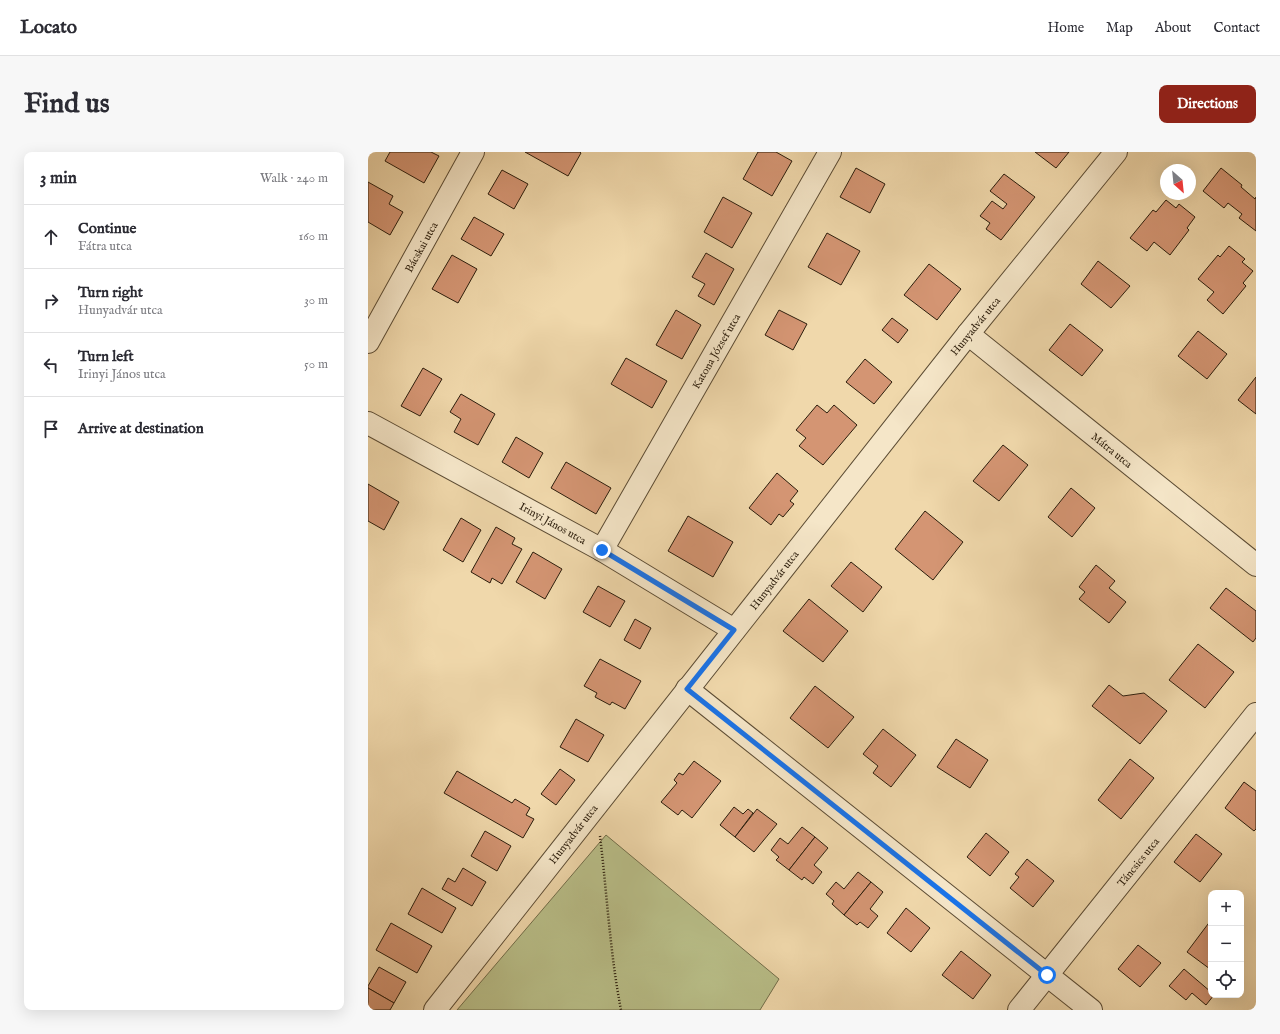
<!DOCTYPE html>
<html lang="en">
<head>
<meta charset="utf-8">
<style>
  :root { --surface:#fff; --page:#f7f7f7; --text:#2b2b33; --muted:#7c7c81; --line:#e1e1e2; --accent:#8f2418 }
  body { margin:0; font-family:"IM FELL English",serif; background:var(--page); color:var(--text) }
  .controls { position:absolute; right:12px; bottom:12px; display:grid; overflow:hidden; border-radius:8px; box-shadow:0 4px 16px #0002 }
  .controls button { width:36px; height:36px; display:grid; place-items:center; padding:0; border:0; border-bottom:1px solid var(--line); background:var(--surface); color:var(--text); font:20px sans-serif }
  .compass { position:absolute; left:792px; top:12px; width:36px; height:36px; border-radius:50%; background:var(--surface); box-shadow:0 4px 16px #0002; rotate:153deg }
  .stop { position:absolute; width:12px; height:12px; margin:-9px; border:3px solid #1a73e8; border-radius:50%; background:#fff }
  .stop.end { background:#1a73e8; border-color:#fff; box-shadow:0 1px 4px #0008 }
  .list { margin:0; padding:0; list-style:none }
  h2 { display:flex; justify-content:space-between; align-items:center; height:52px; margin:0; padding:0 16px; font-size:17px }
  h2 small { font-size:13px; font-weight:400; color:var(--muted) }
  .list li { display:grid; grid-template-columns:26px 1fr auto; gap:12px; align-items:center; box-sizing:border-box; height:64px; padding:0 16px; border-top:1px solid var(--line) }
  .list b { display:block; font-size:15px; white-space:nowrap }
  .list p { margin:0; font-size:13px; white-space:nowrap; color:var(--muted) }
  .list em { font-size:13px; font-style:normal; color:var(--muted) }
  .icon { flex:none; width:22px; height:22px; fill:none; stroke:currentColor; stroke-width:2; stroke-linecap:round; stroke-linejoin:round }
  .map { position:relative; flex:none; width:888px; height:858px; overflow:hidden; border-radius:8px }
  header { display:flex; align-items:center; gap:24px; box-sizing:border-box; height:56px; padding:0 20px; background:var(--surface); border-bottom:1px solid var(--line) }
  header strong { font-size:19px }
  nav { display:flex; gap:22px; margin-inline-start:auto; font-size:14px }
  .intro { display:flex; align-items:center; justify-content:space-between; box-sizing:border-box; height:96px; padding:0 24px }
  h1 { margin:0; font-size:28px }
  .button { padding:10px 18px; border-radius:8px; background:var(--accent); color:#fff; font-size:14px; font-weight:700 }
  main { display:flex; gap:24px; padding:0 24px }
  aside { flex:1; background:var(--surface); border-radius:8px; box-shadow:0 4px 16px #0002 }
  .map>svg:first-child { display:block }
  .green { fill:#b9bf89; stroke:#726e4a }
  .building { fill:#d49573; stroke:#2b1d0c }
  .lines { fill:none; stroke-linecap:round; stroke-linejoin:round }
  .minor-casing { stroke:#5c4c34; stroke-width:24 }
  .path { stroke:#2b1d0c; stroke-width:2.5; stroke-dasharray:1 2; stroke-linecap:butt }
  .minor { stroke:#f5e6c8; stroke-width:22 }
  .route { stroke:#1a73e8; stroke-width:5 }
  .labels { text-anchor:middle; stroke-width:4; stroke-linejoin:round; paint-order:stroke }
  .street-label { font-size:11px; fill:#2b1d0c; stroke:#f5e6c8 }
</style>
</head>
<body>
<header>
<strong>Locato</strong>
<nav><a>Home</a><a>Map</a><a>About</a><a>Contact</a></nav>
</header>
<div class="intro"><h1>Find us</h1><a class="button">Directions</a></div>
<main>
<aside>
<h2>3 min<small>Walk · 240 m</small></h2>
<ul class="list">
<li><svg class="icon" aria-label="ahead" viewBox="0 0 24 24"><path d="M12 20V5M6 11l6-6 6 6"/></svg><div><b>Continue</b><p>Fátra utca</p></div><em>160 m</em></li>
<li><svg class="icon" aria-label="right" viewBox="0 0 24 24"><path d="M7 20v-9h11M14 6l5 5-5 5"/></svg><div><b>Turn right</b><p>Hunyadvár utca</p></div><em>30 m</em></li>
<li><svg class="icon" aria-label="left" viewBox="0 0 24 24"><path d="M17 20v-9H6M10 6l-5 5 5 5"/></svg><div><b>Turn left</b><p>Irinyi János utca</p></div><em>50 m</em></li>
<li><svg class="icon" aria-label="arrive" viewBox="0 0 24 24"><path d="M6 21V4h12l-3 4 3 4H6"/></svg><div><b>Arrive at destination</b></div></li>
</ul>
</aside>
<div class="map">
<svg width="888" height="858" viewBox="0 0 888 858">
  <rect width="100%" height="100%" fill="#f0d8ab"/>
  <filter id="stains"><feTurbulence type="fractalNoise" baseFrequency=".005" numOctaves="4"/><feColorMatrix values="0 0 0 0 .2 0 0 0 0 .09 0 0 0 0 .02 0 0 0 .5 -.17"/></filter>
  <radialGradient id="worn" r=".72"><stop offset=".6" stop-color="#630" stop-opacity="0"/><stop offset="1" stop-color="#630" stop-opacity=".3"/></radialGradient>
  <path class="green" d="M238,683L411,827L392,858H89Z"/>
  <g class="building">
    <path d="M22,0H63L71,4L56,31L17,9Z"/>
    <path d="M157,0H212L213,1L200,24Z"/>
    <path d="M390,0H408L424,9L404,44L375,27Z"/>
    <path d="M667,0H701L688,16Z"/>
    <path d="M488,16L517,32L502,61L472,45Z"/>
    <path d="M853,16L874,33L873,35L887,47L888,45V79L871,66L874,62L860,51L856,56L835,39Z"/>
    <path d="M134,18L160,32L146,57L120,42Z"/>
    <path d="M636,22L667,45L633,88L618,77L622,71L612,64L624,49L635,57L639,52L622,39Z"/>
    <path d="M0,30L25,44L21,52L35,60L22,83L0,70Z"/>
    <path d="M355,45L384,61L364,96L336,80Z"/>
    <path d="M798,48L808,56L811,52L827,65L819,76L821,78L802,103L786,90L779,99L762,86L785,58L788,60Z"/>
    <path d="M106,65L136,82L123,104L93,87Z"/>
    <path d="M459,81L492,99L473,133L440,115Z"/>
    <path d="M861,94L877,107L874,110L885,119L875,131L878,134L855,162L839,148L846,140L830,127L850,103L852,105Z"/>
    <path d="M338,101L366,117L346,153L330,144L337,132L324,125Z"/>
    <path d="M84,103L109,117L90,151L64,137Z"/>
    <path d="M730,109L762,134L743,156L713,132Z"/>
    <path d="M561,112L593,137L569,168L536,143Z"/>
    <path d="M308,158L333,173L314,207L288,193Z"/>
    <path d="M411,158L439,172L425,198L397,183Z"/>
    <path d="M524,166L540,178L530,191L514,178Z"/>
    <path d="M702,172L735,198L714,224L681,198Z"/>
    <path d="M830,179L859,202L839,227L810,204Z"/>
    <path d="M258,206L299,229L284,256L243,232Z"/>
    <path d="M497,207L524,230L506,252L478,230Z"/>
    <path d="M55,216L74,227L52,264L33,254Z"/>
    <path d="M888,225V262L870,248Z"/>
    <path d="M93,242L127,262L110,293L86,280L93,267L82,260Z"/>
    <path d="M449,253L459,261L466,253L489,273L455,313L431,294L438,286L428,278Z"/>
    <path d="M148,285L175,301L161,326L134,310Z"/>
    <path d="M635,293L660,313L631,349L605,329Z"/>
    <path d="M198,310L243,336L228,362L183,336Z"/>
    <path d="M409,321L430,339L422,349L426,352L415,365L411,362L403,373L381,356Z"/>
    <path d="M0,332L31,350L16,378L0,369Z"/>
    <path d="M703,336L727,356L704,385L680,365Z"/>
    <path d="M557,359L595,390L565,428L527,397Z"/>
    <path d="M320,364L365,390L345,425L300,399Z"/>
    <path d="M93,366L113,378L95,410L75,398Z"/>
    <path d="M128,375L147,386L144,392L154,397L134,432L124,426L122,431L103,420Z"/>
    <path d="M165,400L194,417L177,447L148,430Z"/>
    <path d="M483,410L514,435L495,460L463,434Z"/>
    <path d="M728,413L747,429L741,436L758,450L741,471L711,447L717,440L711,435Z"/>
    <path d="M230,434L257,449L242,475L215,460Z"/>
    <path d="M858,436L888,459V486L885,490L842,456Z"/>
    <path d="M441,447L480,479L455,510L415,479Z"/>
    <path d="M267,467L283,476L272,497L256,488Z"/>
    <path d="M830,492L866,520L837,556L801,528Z"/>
    <path d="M232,507L273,529L257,557L244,550L242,553L227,545L229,541L216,534Z"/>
    <path d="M741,533L755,544L776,541L799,559L772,592L724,554Z"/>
    <path d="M447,534L486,565L460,596L422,566Z"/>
    <path d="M208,567L236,583L220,610L192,595Z"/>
    <path d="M515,577L548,603L523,635L505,621L510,614L495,602Z"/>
    <path d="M588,587L620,608L602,636L569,615Z"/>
    <path d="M762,607L786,626L753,667L730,648Z"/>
    <path d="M326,609L353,629L324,666L314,658L310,663L293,650L309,631L306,628L311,621L315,623Z"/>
    <path d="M192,617L207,628L188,653L173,642Z"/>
    <path d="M89,619L144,651L147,647L162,656L158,663L166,667L155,686L76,641Z"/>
    <path d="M876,630L888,639V677L886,679L857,656Z"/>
    <path d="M366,655L375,662L380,657L385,661L367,685L352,673Z"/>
    <path d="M389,657L409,672L386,700L367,685Z"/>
    <path d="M434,675L447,685L421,718L408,708L411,705L403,698L412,686L420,692Z"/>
    <path d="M117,679L143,694L129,719L103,704Z"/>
    <path d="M618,681L641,700L622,724L599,705Z"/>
    <path d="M828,682L854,702L832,730L806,710Z"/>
    <path d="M447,685L460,696L446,713L454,720L445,732L436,725L434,728L421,718Z"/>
    <path d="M659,707L686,729L665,755L642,736L651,725L647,722Z"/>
    <path d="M95,716L118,730L104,754L74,737L80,726L87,730Z"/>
    <path d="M490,720L503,730L476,763L464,752L466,749L458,742L468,730L476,737Z"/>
    <path d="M503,730L515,740L502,757L510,764L500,776L492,770L489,773L476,763Z"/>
    <path d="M54,736L88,756L74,781L40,762Z"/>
    <path d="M538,756L562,776L543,800L519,781Z"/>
    <path d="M843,768V815L842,817L819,800Z"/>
    <path d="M23,771L64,794L49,821L8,798Z"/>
    <path d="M770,793L793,811L772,835L750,817Z"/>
    <path d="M593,799L623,823L605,847L574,823Z"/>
    <path d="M11,815L38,830L26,851L0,836V834Z"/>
    <path d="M816,817L843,840V843H846L838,853L824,841L818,848L801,834Z"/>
    <path d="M0,836L26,851L22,858H0Z"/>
  </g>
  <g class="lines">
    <defs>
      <g id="minor">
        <path d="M600,182L888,413"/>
        <path d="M0,190L105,0"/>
        <path d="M0,271L234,398L366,478"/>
        <path d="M234,398L462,0"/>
        <path d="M319,537L723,858"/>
        <path d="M67,858L600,182L748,0"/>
        <path d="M651,858L888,562"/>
      </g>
    </defs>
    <use href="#minor" class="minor-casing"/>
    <path class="path" d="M232,684C239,742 242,801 253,858"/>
    <use href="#minor" class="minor"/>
  </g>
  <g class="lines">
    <path class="route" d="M234,398L366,478L319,537L679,823"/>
  </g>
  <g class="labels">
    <g class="street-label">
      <text transform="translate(53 95) rotate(-61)" y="4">Bácskai utca</text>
      <text transform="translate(607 174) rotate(-51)" y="4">Hunyadvár utca</text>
      <text transform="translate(348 199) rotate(-60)" y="4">Katona József utca</text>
      <text transform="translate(744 298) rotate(39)" y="4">Mátra utca</text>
      <text transform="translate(185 371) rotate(29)" y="4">Irinyi János utca</text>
      <text transform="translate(406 428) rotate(-52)" y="4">Hunyadvár utca</text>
      <text transform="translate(205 682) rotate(-52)" y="4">Hunyadvár utca</text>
      <text transform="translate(770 710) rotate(-51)" y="4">Táncsics utca</text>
    </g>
  </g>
  <rect width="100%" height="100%" filter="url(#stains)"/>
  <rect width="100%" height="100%" fill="url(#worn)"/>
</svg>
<div class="controls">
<button>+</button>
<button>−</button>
<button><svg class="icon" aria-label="locate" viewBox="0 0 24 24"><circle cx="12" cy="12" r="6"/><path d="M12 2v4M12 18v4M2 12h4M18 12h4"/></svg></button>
</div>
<svg class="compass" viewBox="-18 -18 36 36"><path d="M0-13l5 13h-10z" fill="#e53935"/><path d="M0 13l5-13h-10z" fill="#7c7c81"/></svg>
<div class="stop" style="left:679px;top:823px"></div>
<div class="stop end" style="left:234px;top:398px"></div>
</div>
</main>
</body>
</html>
